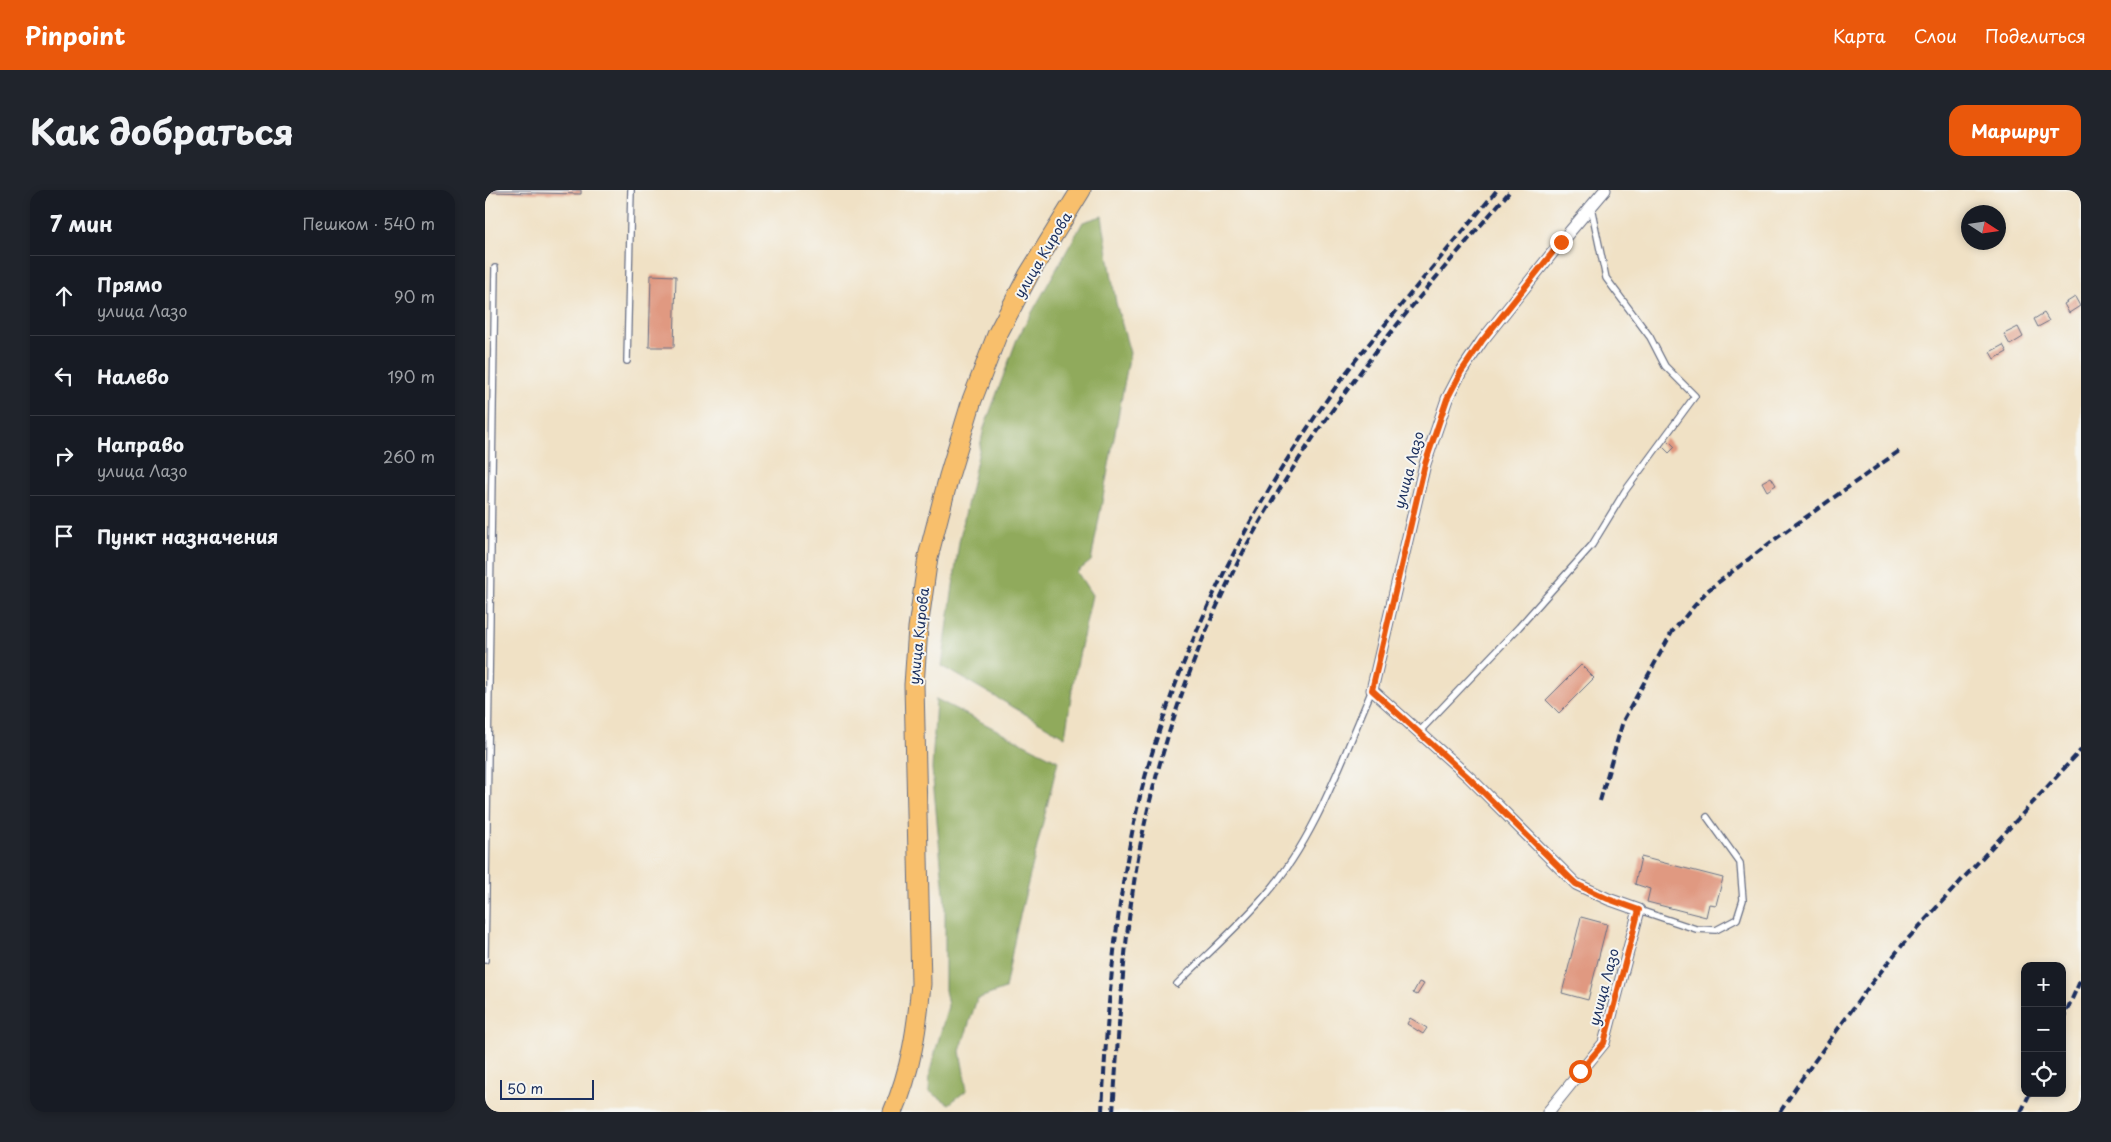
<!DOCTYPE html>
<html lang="ru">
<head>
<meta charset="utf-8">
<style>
  :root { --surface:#171b24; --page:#20242c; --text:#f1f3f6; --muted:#9ea1a6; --line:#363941; --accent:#ea580c }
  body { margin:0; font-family:"Playpen Sans",sans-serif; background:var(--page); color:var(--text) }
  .controls { position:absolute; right:15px; bottom:15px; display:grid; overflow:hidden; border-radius:10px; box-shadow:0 2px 8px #0003 }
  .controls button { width:45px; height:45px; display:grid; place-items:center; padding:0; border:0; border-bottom:1px solid var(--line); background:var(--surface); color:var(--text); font:25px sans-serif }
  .compass { position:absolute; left:1476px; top:15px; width:45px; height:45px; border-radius:50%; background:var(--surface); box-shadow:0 2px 8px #0003; rotate:102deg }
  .scale { position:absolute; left:15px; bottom:12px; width:94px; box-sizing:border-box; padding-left:5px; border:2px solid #1b2f5e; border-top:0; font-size:14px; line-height:18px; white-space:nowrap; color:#1b2f5e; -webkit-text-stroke:4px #f6f6f2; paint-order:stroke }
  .stop { position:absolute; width:15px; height:15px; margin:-11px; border:4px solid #ea580c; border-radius:50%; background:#fff }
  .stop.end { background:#ea580c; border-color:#fff; box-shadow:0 1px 5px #0008 }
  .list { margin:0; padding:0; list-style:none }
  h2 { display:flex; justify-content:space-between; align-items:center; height:65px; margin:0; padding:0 20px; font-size:21px }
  h2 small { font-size:16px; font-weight:400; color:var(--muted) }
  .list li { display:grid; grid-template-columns:32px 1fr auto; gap:15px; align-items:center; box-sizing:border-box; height:80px; padding:0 20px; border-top:1px solid var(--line) }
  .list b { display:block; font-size:19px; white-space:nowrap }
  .list p { margin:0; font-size:16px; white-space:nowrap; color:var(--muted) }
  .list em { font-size:16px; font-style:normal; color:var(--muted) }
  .icon { flex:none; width:28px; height:28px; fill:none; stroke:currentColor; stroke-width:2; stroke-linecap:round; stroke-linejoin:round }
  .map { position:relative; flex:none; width:1596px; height:922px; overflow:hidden; border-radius:15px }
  header { display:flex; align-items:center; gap:30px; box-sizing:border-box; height:70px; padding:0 25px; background:var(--accent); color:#fff }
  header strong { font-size:24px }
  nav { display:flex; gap:28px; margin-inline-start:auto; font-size:18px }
  .intro { display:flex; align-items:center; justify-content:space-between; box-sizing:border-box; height:120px; padding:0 30px }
  h1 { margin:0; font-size:35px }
  .button { padding:12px 22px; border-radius:15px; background:var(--accent); color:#fff; font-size:18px; font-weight:700 }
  main { display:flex; gap:30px; padding:0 30px }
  aside { flex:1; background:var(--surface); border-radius:15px; box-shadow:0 2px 8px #0003 }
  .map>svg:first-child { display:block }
  .forest { fill:#90aa5c; stroke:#566c5d }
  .building { fill:#e09981 }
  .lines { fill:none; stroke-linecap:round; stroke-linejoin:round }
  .lane-casing { stroke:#666d82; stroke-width:8 }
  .street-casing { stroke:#666d82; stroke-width:13 }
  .primary-casing { stroke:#666d82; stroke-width:21 }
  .lane { stroke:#fff; stroke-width:5.5 }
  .street { stroke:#fff; stroke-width:11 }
  .primary { stroke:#f8bf6c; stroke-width:19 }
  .rail { stroke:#1b2f5e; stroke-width:4; stroke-dasharray:8 4; stroke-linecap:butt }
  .route { stroke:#ea580c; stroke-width:6 }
  .labels { text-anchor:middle; stroke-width:4; stroke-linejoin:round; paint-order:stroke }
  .street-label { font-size:14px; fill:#1b2f5e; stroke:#f6f6f2 }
</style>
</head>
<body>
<header>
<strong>Pinpoint</strong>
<nav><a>Карта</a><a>Слои</a><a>Поделиться</a></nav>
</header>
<div class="intro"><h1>Как добраться</h1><a class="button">Маршрут</a></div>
<main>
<aside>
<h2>7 мин<small>Пешком · 540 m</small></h2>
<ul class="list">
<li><svg class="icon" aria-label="ahead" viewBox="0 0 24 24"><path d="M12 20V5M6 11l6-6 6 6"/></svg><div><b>Прямо</b><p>улица Лазо</p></div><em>90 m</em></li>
<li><svg class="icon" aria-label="left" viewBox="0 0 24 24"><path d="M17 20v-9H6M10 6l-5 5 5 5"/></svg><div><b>Налево</b></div><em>190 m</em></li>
<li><svg class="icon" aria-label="right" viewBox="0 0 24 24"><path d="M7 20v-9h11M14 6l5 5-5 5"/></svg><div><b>Направо</b><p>улица Лазо</p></div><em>260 m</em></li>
<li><svg class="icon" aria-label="arrive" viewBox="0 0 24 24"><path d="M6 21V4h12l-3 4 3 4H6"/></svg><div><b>Пункт назначения</b></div></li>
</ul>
</aside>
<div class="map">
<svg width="1596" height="922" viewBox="0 0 1596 922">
  <rect width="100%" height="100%" fill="#f6f6f2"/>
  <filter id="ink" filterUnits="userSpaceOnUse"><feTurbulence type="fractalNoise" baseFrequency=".02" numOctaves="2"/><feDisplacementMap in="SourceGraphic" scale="10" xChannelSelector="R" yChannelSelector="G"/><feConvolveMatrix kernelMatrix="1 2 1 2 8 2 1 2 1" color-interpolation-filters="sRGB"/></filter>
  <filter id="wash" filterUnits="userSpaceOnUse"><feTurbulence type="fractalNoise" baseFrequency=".0096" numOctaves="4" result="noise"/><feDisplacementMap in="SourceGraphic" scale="20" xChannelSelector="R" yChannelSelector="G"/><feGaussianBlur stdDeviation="1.12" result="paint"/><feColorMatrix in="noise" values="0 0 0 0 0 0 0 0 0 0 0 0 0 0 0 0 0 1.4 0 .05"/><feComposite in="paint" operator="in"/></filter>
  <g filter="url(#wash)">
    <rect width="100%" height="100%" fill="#f0e1c5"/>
    <g class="forest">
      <path d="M617,26L631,113L645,163L606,371L592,382L607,405L588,494L580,547L457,476L474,352L499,238L532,149L598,32Z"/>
      <path d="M451,509L573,571L531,742L520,799L492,809L475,861L482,900L464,914L444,901L445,881L463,816L460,800V714L447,579Z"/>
    </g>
    <g id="blocks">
      <g class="building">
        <path d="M4,0H96V4L4,2Z"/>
        <path d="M166,85L191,86L189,157H164Z"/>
        <path d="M1590,107L1595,116L1584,123L1579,114Z"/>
        <path d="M1559,123L1564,131L1553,137L1549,129Z"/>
        <path d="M1533,137L1538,147L1525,155L1519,144Z"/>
        <path d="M1518,155L1522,162L1509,169L1505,162Z"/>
        <path d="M1181,248L1190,257L1184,263L1175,254Z"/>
        <path d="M1286,287L1291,295L1282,301L1277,292Z"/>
        <path d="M1096,475L1109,488L1074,523L1061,510Z"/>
        <path d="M1156,667L1238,688L1231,715L1224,714L1221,727L1162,712L1165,699L1150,694Z"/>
        <path d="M1096,727L1122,734L1103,810L1077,803Z"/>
        <path d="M934,792L939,794L932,805L928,803Z"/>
        <path d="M925,828L942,838L938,844L922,834Z"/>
      </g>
    </g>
  </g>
  <g filter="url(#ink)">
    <use href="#blocks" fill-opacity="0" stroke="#666d82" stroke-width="1"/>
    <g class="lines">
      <defs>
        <g id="lane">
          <path d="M142,171L146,0"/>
          <path d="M934,542L1034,437L1107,355L1140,301L1210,206L1180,176L1165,147L1121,88L1106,17"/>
          <path d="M1154,720L1211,739L1231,740L1252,729L1258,710L1255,673L1222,627"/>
          <path d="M0,770L10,78"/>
          <path d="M692,794C721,765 753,737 780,706C831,648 857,569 887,500"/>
        </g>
        <path id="street" d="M1063,922L1119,853L1154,720L1123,709L1091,694L984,587L887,500L940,274L962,209L976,182L997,151L1076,52L1120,0"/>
        <path id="primary" d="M408,922C426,881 432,838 436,794L429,495L433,438L443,367L464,286L487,210L512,145L544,84L596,0"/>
      </defs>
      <use href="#lane" class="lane-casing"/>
      <use href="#street" class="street-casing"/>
      <use href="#primary" class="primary-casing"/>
      <use href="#lane" class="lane"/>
      <use href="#street" class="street"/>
      <use href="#primary" class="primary"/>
      <g class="rail">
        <path d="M1115,611L1138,531L1187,442L1222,401L1286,352L1417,259"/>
        <path d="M1577,831L1596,789"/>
        <path d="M617,922C622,820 630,719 652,619C660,584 671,549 683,515C725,396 786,285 861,183C874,165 889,148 903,131C939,87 976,44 1012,0"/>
        <path d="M628,922C635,821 640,717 663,619C685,527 719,435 763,353C794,297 830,243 868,192C917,125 972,63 1026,0"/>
        <path d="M1295,922L1318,887L1385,795L1419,753L1596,560"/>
        <path d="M1536,922L1545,903"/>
      </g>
    </g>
  </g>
  <g class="lines" filter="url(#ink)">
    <path class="route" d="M1076,52L997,151L976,182L962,209L940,274L887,500L984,588L1091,694L1123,709L1154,720L1119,853L1095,881"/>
  </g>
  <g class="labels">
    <g class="street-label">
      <text transform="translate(558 65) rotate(-59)" y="5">улица Кирова</text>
      <text transform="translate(924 280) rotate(-75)" y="5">улица Лазо</text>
      <text transform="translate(434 446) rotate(-84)" y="5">улица Кирова</text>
      <text transform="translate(1119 797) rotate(-75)" y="5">улица Лазо</text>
    </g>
  </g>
</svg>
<div class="controls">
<button>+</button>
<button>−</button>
<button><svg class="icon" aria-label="locate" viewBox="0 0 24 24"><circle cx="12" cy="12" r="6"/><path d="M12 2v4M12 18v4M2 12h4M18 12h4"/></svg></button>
</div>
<svg class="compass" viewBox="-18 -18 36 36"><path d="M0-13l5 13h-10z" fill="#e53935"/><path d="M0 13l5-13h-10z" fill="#9ea1a6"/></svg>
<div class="scale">50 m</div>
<div class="stop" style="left:1095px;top:881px"></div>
<div class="stop end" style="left:1076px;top:52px"></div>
</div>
</main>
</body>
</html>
